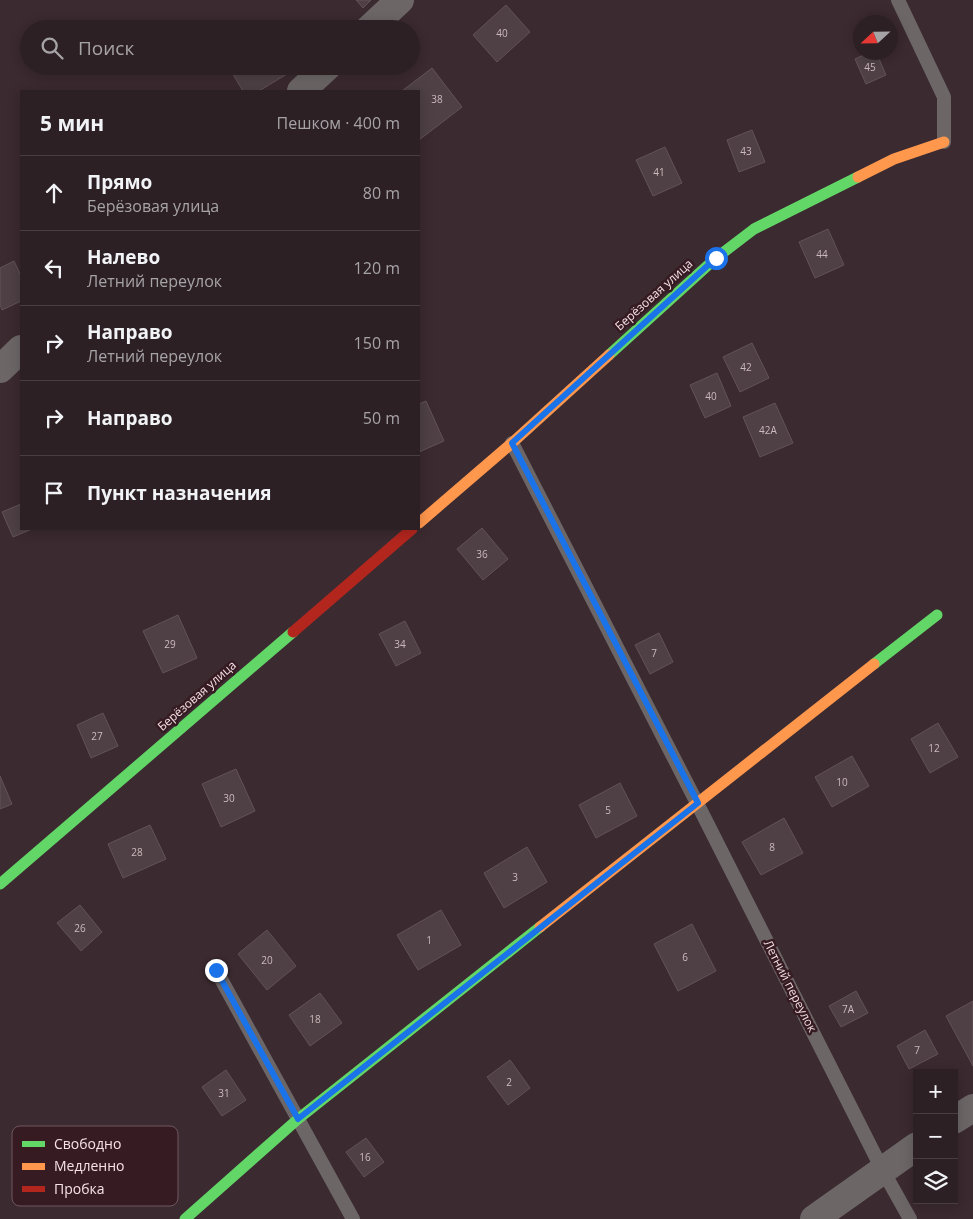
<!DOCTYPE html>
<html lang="ru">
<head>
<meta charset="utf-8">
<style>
  :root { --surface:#2c2024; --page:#382d31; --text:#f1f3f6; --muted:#a6a3a6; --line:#483e41 }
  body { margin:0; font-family:"Open Sans",sans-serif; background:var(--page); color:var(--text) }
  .controls { position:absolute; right:15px; bottom:15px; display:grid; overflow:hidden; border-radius:0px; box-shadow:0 2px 12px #0003 }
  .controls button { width:45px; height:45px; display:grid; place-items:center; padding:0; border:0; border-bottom:1px solid var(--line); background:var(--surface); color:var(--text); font:25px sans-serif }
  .compass { position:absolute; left:853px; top:15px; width:45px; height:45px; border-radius:50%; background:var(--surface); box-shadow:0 2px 12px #0003; rotate:248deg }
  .stop { position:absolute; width:15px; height:15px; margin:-11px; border:4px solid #1a73e8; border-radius:50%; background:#fff }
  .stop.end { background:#1a73e8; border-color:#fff; box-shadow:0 1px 5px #0008 }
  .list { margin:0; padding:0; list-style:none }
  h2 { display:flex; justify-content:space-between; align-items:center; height:65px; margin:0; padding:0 20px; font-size:21px }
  h2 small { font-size:16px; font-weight:400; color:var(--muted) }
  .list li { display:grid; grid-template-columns:32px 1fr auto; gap:15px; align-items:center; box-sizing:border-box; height:75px; padding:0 20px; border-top:1px solid var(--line) }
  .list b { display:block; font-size:19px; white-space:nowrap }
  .list p { margin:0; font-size:16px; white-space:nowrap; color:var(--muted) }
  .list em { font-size:16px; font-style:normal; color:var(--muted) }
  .icon { flex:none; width:28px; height:28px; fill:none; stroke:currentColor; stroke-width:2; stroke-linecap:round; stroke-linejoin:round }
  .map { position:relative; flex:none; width:973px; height:1219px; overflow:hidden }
  .search { position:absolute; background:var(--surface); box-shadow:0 2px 12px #0003; left:20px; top:20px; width:400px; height:55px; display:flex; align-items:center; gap:12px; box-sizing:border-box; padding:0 18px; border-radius:28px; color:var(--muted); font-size:19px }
  .panel { position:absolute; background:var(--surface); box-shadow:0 2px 12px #0003; left:20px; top:90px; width:400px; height:440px; border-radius:0px }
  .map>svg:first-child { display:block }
  .building { fill:#4e4045; stroke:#625358 }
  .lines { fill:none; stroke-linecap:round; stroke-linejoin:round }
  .lane { stroke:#6c6667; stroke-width:14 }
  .street { stroke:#6c6667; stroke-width:28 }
  .fast { stroke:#63d668; stroke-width:11 }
  .slow { stroke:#ff974d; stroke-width:11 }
  .jam { stroke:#b3261e; stroke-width:11 }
  .route { stroke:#1a73e8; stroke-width:6 }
  .labels { text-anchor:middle; stroke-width:5; stroke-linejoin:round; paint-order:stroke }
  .number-label { font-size:10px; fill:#ccbabe }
  .street-label { font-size:12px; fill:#f6e2e7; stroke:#361b23 }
  .key { fill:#361b23; stroke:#70575e; stroke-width:1 }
  .key-label { font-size:14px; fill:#f6e2e7 }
</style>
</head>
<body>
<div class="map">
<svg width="973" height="1219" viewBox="0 0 973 1219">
  <rect width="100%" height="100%" fill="#3b2a30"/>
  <g class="building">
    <path d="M356,0H371L363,8Z"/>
    <path d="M506,5L530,32L497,62L473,35Z"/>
    <path d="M870,52H876L886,75L866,84L855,59Z"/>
    <path d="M228,66H300L259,91H243Z"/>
    <path d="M432,68L462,107L419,140V91H402Z"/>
    <path d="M752,130L765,162L739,172L727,140Z"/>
    <path d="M665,147L682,183L653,196L636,160Z"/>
    <path d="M828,229L844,265L815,278L799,242Z"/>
    <path d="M14,261L21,276V301L2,310L0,305V268Z"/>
    <path d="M752,343L769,378L740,392L723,357Z"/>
    <path d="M717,373L731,406L705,418L690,385Z"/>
    <path d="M426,401L444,441L419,452V404Z"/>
    <path d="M775,403L793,443L760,457L743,417Z"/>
    <path d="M21,504V529H32L13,537L2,512Z"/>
    <path d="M482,528L508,559L483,580L457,549Z"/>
    <path d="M178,615L197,658L163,673L143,631Z"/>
    <path d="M405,621L421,653L396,666L379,634Z"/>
    <path d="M659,633L673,662L650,674L635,645Z"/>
    <path d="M103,713L118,746L91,758L77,725Z"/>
    <path d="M938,723L958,757L930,773L911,739Z"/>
    <path d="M852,756L869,786L832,807L815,777Z"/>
    <path d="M236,769L255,811L221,827L202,784Z"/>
    <path d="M0,776L12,804L0,809Z"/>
    <path d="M620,783L637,816L596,838L579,805Z"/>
    <path d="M784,818L803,853L761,875L742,842Z"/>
    <path d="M150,825L166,859L123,878L108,844Z"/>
    <path d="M527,847L547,882L504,908L484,873Z"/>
    <path d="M80,905L102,932L81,951L57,923Z"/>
    <path d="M441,910L461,945L418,970L397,935Z"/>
    <path d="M692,924L716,971L678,991L654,944Z"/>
    <path d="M267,930L296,966L267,990L238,954Z"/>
    <path d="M856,991L868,1013L841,1027L829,1006Z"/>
    <path d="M320,993L342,1023L310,1046L289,1015Z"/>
    <path d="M973,1001V1066L946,1016Z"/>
    <path d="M925,1030L938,1054L909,1069L897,1046Z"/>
    <path d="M510,1060L530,1088L508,1105L487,1077Z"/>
    <path d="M226,1070L246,1100L222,1116L202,1087Z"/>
    <path d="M366,1138L384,1162L364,1177L346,1152Z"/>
  </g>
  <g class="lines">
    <g class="lane">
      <path d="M898,0L944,97V142"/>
      <path d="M512,443L697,803L882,1169L910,1219"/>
      <path d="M216,970L353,1219"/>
    </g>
    <g class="street">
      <path d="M369,29L400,0"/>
      <path d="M301,91L328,66"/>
      <path d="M0,369L21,349"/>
      <path d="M954,1120L973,1108"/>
      <path d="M814,1219L917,1146"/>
    </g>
    <g class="fast">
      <path d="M609,355L716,258L754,229L858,177"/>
      <path d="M874,664L937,615"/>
      <path d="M0,884L293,632"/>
      <path d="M185,1219L298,1119L540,927"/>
    </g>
    <g class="slow">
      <path d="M858,177L894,159L944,142"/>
      <path d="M419,523L512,443L609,355"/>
      <path d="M540,927L874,664"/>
    </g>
    <path class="jam" d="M293,632L412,529"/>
  </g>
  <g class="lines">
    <path class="route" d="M216,970L298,1119L698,803L512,443L716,258"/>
  </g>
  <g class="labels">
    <g class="number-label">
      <text x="502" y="37">40</text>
      <text x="870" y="71">45</text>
      <text x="437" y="103">38</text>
      <text x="746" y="155">43</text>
      <text x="659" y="176">41</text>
      <text x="822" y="258">44</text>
      <text x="746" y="371">42</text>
      <text x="711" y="400">40</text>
      <text x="768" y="434">42А</text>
      <text x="482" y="558">36</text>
      <text x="170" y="648">29</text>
      <text x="400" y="648">34</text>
      <text x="654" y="657">7</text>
      <text x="97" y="740">27</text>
      <text x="934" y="752">12</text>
      <text x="842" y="786">10</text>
      <text x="229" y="802">30</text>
      <text x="608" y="814">5</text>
      <text x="772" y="851">8</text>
      <text x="137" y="856">28</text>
      <text x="515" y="881">3</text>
      <text x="80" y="932">26</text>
      <text x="429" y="944">1</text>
      <text x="685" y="961">6</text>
      <text x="267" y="964">20</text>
      <text x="848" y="1013">7А</text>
      <text x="315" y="1023">18</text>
      <text x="917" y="1054">7</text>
      <text x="509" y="1086">2</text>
      <text x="224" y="1097">31</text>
      <text x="365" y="1161">16</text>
    </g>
    <g class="street-label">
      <text transform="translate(654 295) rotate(-42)" y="4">Берёзовая улица</text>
      <text transform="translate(197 696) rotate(-41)" y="4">Берёзовая улица</text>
      <text transform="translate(790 986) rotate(63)" y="4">Летний переулок</text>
    </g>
  </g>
  <rect x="12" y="1126" width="166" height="80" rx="8" class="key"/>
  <rect x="22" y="1141" width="23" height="6" fill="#63d668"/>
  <rect x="22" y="1163" width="23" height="7" fill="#ff974d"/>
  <rect x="22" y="1186" width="23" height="6" fill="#b3261e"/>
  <g class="key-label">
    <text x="54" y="1149">Свободно</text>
    <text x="54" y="1171">Медленно</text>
    <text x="54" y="1194">Пробка</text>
  </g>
</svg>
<div class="controls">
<button>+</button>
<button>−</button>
<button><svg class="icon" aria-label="layers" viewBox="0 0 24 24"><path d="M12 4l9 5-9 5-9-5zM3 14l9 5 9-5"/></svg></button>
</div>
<svg class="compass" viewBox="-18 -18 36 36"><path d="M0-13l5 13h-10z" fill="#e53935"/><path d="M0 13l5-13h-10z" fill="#a6a3a6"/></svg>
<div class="stop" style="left:716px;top:258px"></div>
<div class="stop end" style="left:216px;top:970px"></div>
<div class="search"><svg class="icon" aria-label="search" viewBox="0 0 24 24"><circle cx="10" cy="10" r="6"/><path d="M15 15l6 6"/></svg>Поиск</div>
<section class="panel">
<h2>5 мин<small>Пешком · 400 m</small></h2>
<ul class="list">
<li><svg class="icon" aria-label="ahead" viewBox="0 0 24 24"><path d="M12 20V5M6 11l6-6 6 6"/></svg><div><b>Прямо</b><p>Берёзовая улица</p></div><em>80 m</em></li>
<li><svg class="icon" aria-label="left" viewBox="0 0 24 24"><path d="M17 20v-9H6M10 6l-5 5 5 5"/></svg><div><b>Налево</b><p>Летний переулок</p></div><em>120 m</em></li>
<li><svg class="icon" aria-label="right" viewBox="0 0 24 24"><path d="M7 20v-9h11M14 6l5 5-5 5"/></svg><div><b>Направо</b><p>Летний переулок</p></div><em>150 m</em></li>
<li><svg class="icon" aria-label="right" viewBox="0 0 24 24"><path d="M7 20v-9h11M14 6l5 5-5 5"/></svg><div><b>Направо</b></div><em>50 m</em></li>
<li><svg class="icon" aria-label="arrive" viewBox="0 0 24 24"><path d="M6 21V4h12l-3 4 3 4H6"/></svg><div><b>Пункт назначения</b></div></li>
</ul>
</section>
</div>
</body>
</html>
